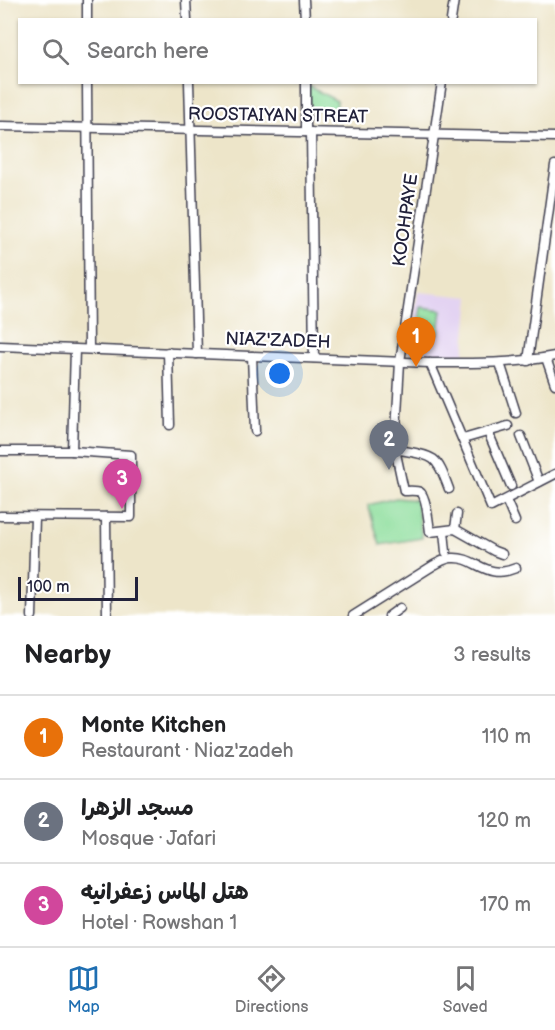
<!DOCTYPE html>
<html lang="en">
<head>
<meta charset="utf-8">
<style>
  :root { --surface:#fff; --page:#f2f2f2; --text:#202124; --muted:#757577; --line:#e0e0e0; --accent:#1f6fb2 }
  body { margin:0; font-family:"Balsamiq Sans","Playpen Sans Arabic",sans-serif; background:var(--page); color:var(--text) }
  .scale { position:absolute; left:18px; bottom:15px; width:120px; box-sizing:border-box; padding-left:6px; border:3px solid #22223b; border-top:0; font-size:16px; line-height:21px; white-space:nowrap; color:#22223b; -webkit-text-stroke:4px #fff; paint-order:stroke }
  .you { position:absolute; left:280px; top:374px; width:21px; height:21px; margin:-15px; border:4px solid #fff; border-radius:50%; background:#1a73e8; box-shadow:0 0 0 9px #1a73e833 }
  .badge { display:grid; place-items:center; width:39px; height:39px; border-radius:50%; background:var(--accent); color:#fff; font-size:20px; font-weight:700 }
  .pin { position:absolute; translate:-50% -50px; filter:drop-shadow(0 2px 3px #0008) }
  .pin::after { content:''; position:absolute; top:32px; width:21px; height:18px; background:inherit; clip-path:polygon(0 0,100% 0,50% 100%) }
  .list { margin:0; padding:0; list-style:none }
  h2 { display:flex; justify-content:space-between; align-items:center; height:78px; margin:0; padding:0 24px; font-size:26px }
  h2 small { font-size:20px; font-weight:400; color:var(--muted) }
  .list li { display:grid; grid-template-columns:39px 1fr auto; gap:18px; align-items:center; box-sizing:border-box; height:84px; padding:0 24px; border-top:2px solid var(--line) }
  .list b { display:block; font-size:22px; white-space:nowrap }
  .list p { margin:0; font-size:20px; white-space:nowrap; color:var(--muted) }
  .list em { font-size:20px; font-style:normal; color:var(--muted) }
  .icon { flex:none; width:33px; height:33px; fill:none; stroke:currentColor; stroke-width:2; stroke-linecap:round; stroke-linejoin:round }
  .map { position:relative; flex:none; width:555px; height:616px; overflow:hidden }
  .search { position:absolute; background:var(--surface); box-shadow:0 2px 4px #0004; left:18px; right:18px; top:18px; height:66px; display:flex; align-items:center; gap:15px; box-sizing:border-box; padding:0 21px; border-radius:0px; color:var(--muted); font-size:22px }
  .sheet { height:330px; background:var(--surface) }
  nav { display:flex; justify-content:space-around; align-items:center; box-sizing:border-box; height:84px; border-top:2px solid var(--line); background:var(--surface); font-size:16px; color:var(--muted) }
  nav a { display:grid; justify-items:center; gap:3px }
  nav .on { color:var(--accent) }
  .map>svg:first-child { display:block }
  .built { fill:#e3d3f2 }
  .green { fill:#8ede9d; stroke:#58806c; stroke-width:1.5 }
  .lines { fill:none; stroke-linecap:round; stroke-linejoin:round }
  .street-casing { stroke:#403f50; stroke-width:11 }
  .street { stroke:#fff; stroke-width:8 }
  .labels { text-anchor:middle; stroke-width:4.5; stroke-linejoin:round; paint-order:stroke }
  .street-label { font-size:18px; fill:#22223b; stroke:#fff }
</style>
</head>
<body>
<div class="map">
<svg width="555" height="616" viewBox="0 0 555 616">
  <rect width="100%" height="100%" fill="#fff"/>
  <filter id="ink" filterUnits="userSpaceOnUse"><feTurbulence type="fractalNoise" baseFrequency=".0167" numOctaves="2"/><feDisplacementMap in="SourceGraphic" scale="12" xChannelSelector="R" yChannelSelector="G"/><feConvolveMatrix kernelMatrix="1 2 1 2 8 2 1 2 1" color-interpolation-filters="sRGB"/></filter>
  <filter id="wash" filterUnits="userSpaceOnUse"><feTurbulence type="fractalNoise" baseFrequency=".008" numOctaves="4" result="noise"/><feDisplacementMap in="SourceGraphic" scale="24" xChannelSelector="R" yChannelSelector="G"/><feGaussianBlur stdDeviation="1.35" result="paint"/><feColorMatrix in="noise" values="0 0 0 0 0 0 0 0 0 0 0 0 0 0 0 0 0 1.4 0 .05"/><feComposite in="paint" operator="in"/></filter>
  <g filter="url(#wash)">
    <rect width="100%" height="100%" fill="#ede5c9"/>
    <path class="built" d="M418,292L470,297L464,354L408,353Z"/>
    <g class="green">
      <path d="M306,85L337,101L336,113L330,112L328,115L323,114L320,109L311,111Z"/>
      <path d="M421,307L442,310L439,334L418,331Z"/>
      <path d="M396,498L416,500L422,538L380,545L368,505Z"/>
    </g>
  </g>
  <g filter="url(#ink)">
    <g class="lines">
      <defs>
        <g id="street">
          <path d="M87,0V20"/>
          <path d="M186,0L187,20"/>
          <path d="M304,0L305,20"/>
          <path d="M451,20L454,0"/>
          <path d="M87,82L89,349"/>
          <path d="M189,82L197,354"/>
          <path d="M306,82V132"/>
          <path d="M442,82L400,362L395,449L404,491C408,491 416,490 420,492C426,495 429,524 430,532L455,529L494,551L502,554"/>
          <path d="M0,126L555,137"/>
          <path d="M311,132L314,358"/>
          <path d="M0,346L430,363C472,363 513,364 555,356"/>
          <path d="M168,352L170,425"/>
          <path d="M252,356L255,431"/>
          <path d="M546,358L555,384"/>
          <path d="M528,361L555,165"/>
          <path d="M430,363L491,507L555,474"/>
          <path d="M500,363L516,413"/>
          <path d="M488,432L511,486"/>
          <path d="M521,436L539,482"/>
          <path d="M463,439L508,426"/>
          <path d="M395,449C406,452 423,452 433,459C441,465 445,479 449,489"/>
          <path d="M0,451H72L131,455V517L0,516"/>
          <path d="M72,451L75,349"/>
          <path d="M506,500L515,521"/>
          <path d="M106,517L107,616"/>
          <path d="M455,529L457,514"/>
          <path d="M444,531L446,552"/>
          <path d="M32,616L35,517"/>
          <path d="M353,616L434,565C440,562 446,558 452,558C476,556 485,581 516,568"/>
          <path d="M389,616L400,608"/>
        </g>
      </defs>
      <use href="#street" class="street-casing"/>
      <use href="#street" class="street"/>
    </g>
  </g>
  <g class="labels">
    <g class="street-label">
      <text transform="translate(278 115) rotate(1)" y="6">ROOSTAIYAN STREAT</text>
      <text transform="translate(405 220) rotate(-82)" y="6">KOOHPAYE</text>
      <text transform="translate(278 340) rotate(2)" y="6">NIAZ'ZADEH</text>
    </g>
  </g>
</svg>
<div class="scale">100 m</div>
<div class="you"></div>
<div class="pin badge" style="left:416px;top:367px;background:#e8710a">1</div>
<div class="pin badge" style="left:389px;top:470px;background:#6b7280">2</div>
<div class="pin badge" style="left:122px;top:509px;background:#d1479c">3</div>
<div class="search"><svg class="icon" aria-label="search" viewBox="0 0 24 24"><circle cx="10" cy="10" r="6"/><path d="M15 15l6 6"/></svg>Search here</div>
</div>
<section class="sheet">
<h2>Nearby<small>3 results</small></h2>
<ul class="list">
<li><span class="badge" style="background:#e8710a">1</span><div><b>Monte Kitchen</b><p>Restaurant · Niaz'zadeh</p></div><em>110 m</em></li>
<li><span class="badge" style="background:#6b7280">2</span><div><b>مسجد الزهرا</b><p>Mosque · Jafari</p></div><em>120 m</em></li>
<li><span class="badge" style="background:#d1479c">3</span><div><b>هتل الماس زعفرانیه</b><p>Hotel · Rowshan 1</p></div><em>170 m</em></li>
</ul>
</section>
<nav>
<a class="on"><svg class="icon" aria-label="map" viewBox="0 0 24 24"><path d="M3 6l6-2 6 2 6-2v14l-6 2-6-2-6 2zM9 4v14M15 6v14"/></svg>Map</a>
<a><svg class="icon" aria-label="directions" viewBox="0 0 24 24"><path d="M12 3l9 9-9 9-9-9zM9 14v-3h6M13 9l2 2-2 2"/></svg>Directions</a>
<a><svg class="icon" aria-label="saved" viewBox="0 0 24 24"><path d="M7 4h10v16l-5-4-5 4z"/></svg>Saved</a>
</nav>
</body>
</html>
